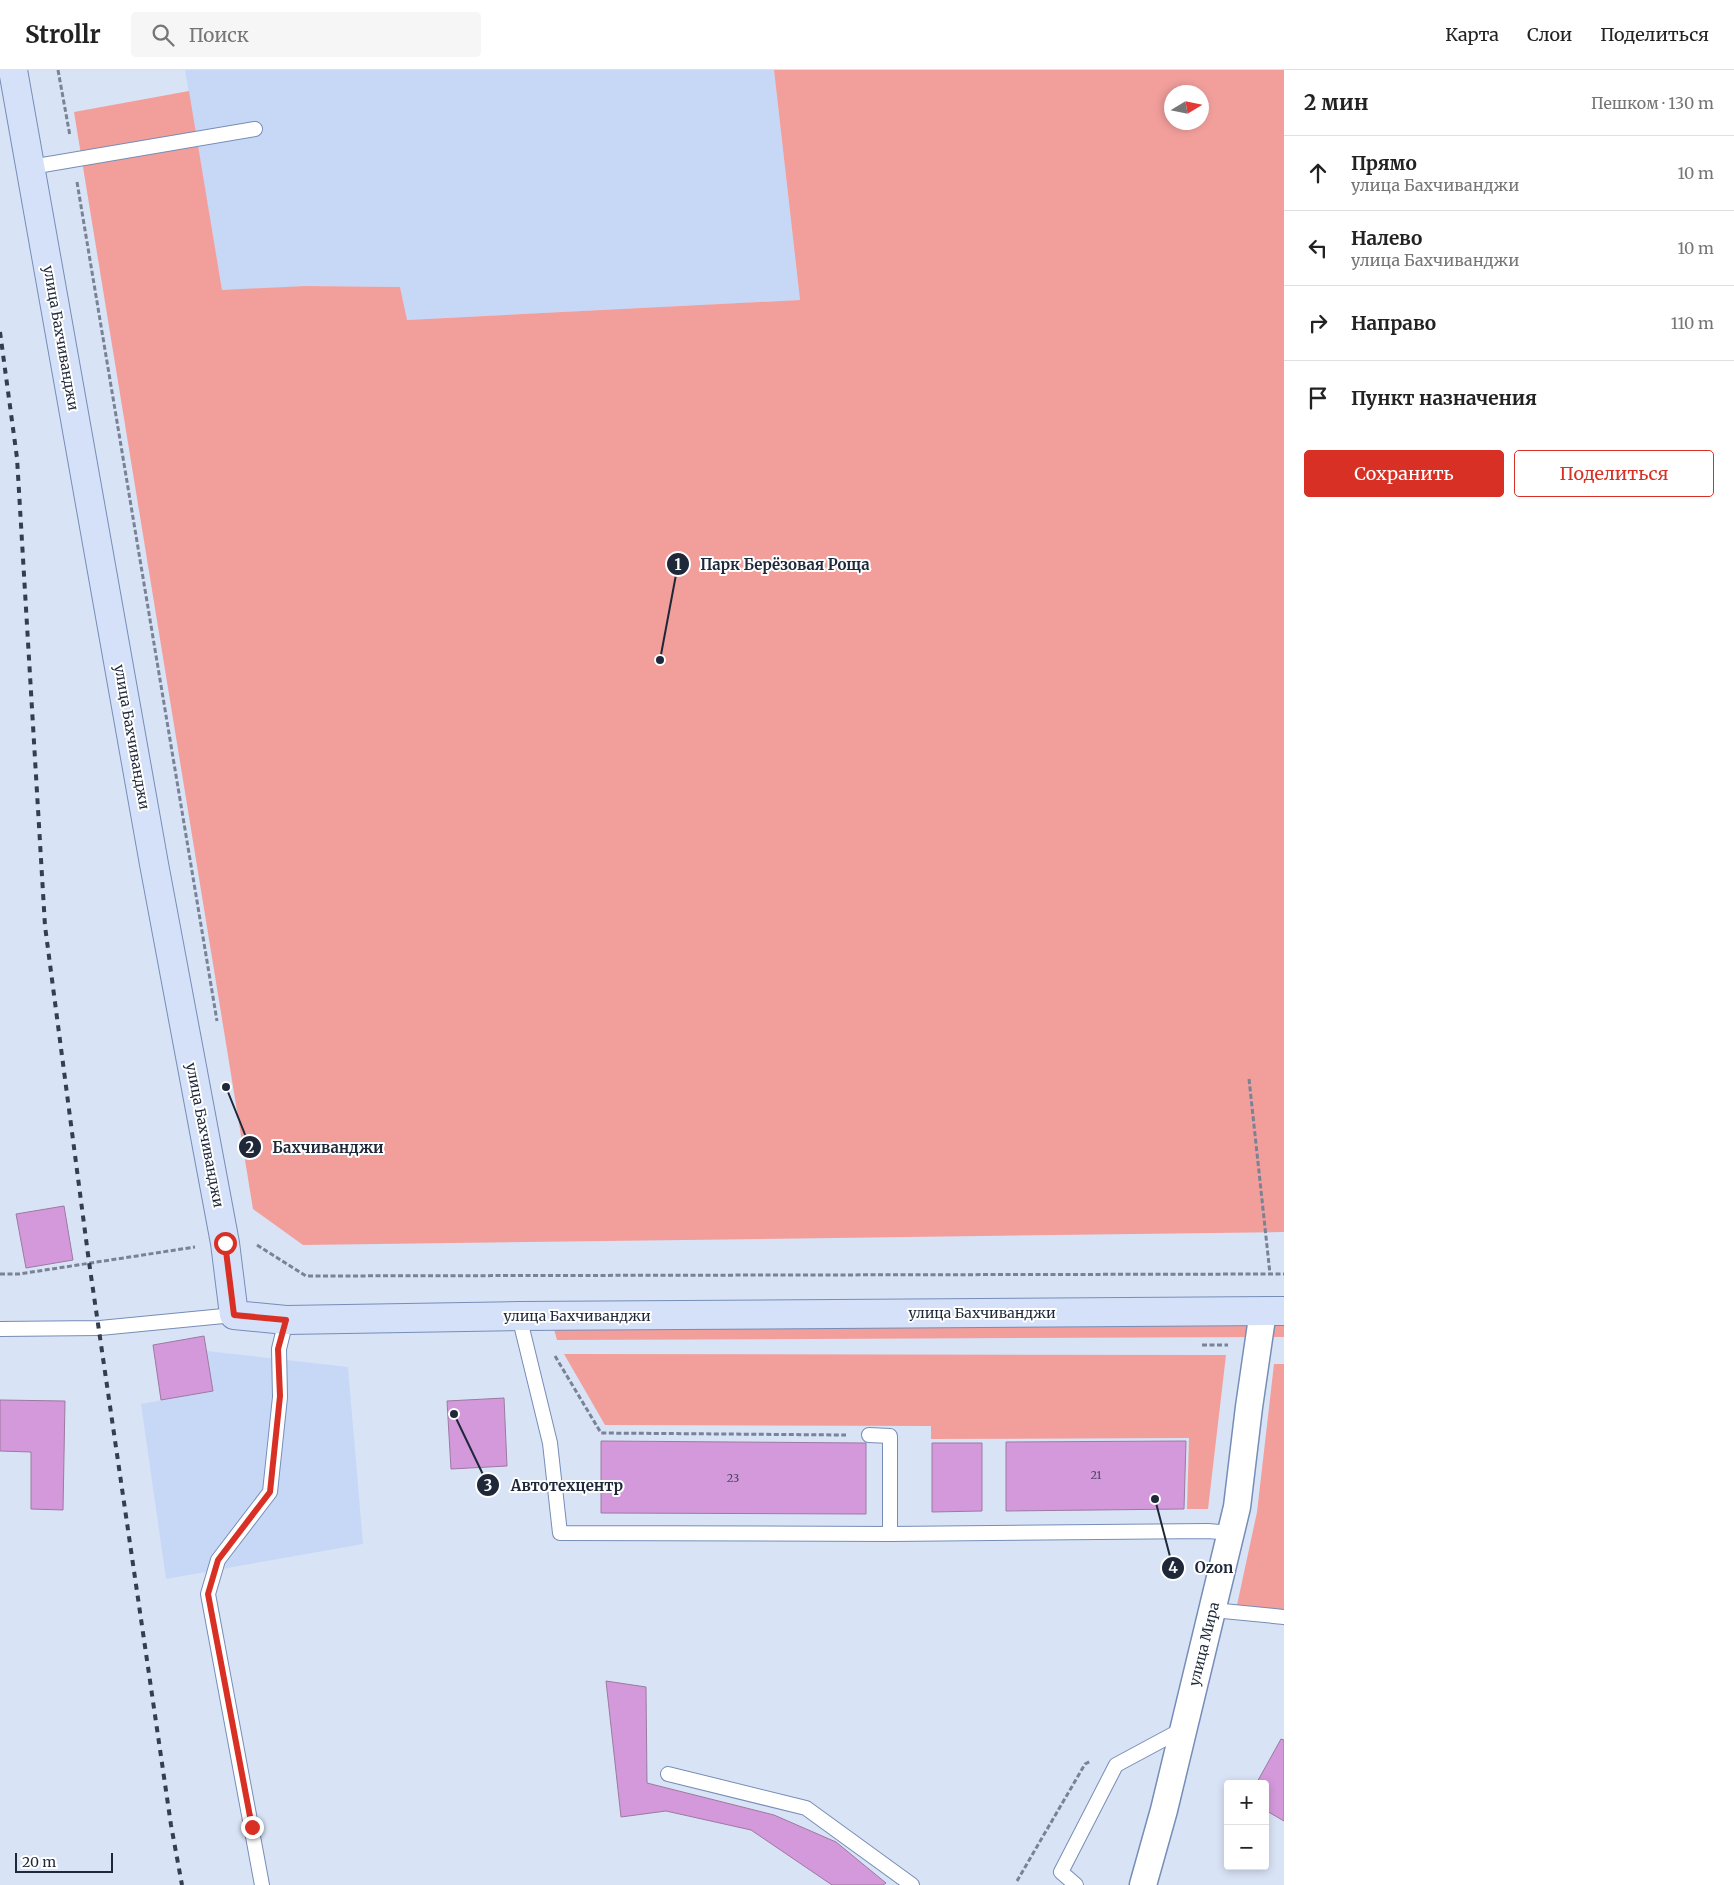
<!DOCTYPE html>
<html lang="ru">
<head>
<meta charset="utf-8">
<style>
  :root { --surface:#fff; --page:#f6f6f6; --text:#222; --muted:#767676; --line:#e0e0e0; --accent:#d93025 }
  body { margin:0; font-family:Merriweather,serif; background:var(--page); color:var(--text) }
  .controls { position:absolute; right:15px; bottom:15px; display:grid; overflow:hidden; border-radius:5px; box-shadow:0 2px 8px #0003 }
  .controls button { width:45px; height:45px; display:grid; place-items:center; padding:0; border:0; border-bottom:1px solid var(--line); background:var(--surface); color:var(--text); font:25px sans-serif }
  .compass { position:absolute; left:1164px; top:15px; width:45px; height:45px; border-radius:50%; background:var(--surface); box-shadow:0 2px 8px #0003; rotate:80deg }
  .scale { position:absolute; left:15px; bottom:12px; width:98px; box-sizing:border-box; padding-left:5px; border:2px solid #1e2839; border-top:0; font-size:14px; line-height:18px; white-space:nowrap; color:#1e2839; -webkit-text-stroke:4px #fff; paint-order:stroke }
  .stop { position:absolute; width:15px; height:15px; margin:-11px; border:4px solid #d93025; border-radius:50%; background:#fff }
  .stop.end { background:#d93025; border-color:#fff; box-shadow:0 1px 5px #0008 }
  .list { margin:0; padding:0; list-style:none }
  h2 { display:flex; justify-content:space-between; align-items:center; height:65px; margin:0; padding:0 20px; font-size:21px }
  h2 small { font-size:16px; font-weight:400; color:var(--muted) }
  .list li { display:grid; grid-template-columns:32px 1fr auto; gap:15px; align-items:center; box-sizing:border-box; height:75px; padding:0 20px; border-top:1px solid var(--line) }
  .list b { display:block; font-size:19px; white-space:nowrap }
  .list p { margin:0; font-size:16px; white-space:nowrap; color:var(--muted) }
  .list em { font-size:16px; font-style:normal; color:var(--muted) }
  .actions { display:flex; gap:10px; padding:15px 20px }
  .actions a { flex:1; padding:11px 0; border:1px solid var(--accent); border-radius:5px; text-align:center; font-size:18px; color:var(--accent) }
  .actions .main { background:var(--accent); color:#fff }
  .icon { flex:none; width:28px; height:28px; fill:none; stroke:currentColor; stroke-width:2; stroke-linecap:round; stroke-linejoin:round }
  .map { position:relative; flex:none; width:1284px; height:1815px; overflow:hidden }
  header { display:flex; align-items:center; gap:30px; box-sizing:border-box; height:70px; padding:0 25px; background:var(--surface); border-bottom:1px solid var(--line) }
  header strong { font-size:24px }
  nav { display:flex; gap:28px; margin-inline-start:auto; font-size:18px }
  .search { width:350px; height:45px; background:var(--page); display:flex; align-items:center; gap:12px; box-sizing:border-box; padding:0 18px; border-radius:5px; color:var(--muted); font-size:19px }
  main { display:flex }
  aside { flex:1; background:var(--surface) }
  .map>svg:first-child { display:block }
  .built { fill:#c7d8f7 }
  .green { fill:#f29f9c; fill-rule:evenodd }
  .building { fill:#d399db; stroke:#9c7aa1 }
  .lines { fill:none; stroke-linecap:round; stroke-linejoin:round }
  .service-casing { stroke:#768db7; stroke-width:16 }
  .minor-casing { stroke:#768db7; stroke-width:29 }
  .secondary-casing { stroke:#768db7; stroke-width:30 }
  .path { stroke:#798395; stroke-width:3; stroke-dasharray:5 2.5; stroke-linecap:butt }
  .service { stroke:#fff; stroke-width:14 }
  .minor { stroke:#fff; stroke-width:26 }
  .secondary { stroke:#d4e1f9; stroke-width:28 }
  .rail { stroke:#343e4f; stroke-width:4; stroke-dasharray:6 6; stroke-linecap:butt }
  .route { stroke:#d93025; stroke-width:6 }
  .labels { text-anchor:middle; stroke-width:4; stroke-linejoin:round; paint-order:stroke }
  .number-label { font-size:11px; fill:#4b4462 }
  .street-label { font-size:14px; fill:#1e2839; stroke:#fff }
  .leader { fill:none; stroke:#1e2839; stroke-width:2 }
  .callout-dot { fill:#1e2839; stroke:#fff; stroke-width:2 }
  .mark-label { font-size:15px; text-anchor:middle; font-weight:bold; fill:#fff }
  .callout-label { font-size:15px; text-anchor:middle; font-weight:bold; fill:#1e2839; stroke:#fff; stroke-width:4; stroke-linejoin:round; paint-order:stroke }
</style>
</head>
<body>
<header>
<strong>Strollr</strong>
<div class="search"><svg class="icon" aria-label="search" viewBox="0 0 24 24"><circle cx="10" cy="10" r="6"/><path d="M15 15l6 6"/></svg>Поиск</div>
<nav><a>Карта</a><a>Слои</a><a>Поделиться</a></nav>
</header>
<main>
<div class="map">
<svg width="1284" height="1815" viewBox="0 0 1284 1815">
  <rect width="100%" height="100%" fill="#d9e3f6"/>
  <g class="built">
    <path d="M185,0H774L800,230L406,250L400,217L305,216L222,221Z"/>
    <path d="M207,1281L348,1297L363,1474L166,1509L141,1334L213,1321Z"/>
  </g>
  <g class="green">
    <path d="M774,0H1284V1162L303,1175L253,1139L74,42L189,21L222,220L305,216L400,217L407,250L800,230ZM1172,22H1202V52H1172Z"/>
    <path d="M550,1245L1284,1248V1267L557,1270Z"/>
    <path d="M564,1284L1226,1285L1208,1439H1187L1189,1368L931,1369V1356L605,1355Z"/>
    <path d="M1274,1294H1284V1541L1237,1535L1257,1442Z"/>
  </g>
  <g class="building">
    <path d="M64,1136L73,1190L26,1198L16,1144Z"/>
    <path d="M204,1266L213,1321L161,1330L153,1275Z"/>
    <path d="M504,1328L507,1396L451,1399L447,1331Z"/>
    <path d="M0,1330L65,1331L63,1440L31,1439V1382L0,1381Z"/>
    <path d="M601,1371L866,1373V1444L601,1443Z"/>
    <path d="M1186,1371L1184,1439L1006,1441V1372Z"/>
    <path d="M932,1373H982V1441L932,1442Z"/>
    <path d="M606,1611L646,1617L647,1713L774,1745L836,1772L886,1813L883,1815H832L751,1760L666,1741L621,1747Z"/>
    <path d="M1281,1669L1284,1670V1751L1265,1740V1714H1256Z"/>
  </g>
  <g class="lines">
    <defs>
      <g id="service">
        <path d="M31,97L255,59"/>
        <path d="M519,1246L550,1373L560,1463L890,1464L1208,1461L1231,1463"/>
        <path d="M0,1259L100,1258L234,1245"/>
        <path d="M869,1365L890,1366V1464"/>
        <path d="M1213,1540L1284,1547"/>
        <path d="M668,1704L806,1738L912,1815"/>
        <path d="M262,1815L208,1524L218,1490L270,1422L280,1327L279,1279L286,1250"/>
        <path d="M1076,1815L1061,1802L1116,1695L1183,1659"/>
      </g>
      <path id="minor" d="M1143,1815L1164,1740L1237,1437L1249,1337L1263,1241"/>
      <path id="secondary" d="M13,0L154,794L225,1173L234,1245L286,1250L519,1246L1284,1241"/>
    </defs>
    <use href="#service" class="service-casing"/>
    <use href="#minor" class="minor-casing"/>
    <use href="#secondary" class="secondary-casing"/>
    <g class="path">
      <path d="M58,0L70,66"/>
      <path d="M77,112L217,951"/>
      <path d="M1249,1009L1270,1204"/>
      <path d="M257,1175L306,1206L1284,1204"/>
      <path d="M0,1204H19L195,1177"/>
      <path d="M1202,1275H1228"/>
      <path d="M555,1286L601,1363L846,1365"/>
      <path d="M1017,1811L1085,1694L1091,1691"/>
    </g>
    <use href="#service" class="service"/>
    <use href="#minor" class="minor"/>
    <use href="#secondary" class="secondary"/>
    <path class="rail" d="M0,262L17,388L45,856L89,1192L171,1755L182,1815"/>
  </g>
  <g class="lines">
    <path class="route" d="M225,1173L234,1245L286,1250L278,1279L280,1326L270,1422L218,1490L208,1524L252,1757"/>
  </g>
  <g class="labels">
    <g class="number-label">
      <text x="1096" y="1409">21</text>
      <text x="733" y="1412">23</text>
    </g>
    <g class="street-label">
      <text transform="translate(61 268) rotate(80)" y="5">улица Бахчиванджи</text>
      <text transform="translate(132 667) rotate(80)" y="5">улица Бахчиванджи</text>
      <text transform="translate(205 1065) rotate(79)" y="5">улица Бахчиванджи</text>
      <text x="982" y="1248">улица Бахчиванджи</text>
      <text x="577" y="1251">улица Бахчиванджи</text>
      <text transform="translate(1204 1574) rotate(-76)" y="5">улица Мира</text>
    </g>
  </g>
  <path class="leader" d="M660 590L678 494M226 1017L250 1077M454 1344L488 1415M1155 1429L1173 1498"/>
  <g class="callout-dot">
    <circle cx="660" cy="590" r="5"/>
    <circle cx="226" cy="1017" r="5"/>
    <circle cx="454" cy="1344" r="5"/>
    <circle cx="1155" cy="1429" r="5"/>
    <circle cx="678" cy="494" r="12"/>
    <circle cx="250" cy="1077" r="12"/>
    <circle cx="488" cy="1415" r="12"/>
    <circle cx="1173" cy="1498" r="12"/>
  </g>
  <g class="mark-label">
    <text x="678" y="500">1</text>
    <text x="250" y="1083">2</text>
    <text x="488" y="1421">3</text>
    <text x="1173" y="1503">4</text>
  </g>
  <g class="callout-label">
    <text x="785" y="500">Парк Берёзовая Роща</text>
    <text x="328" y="1083">Бахчиванджи</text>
    <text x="567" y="1421">Автотехцентр</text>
    <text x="1214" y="1503">Ozon</text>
  </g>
</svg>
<div class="controls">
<button>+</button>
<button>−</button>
</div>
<svg class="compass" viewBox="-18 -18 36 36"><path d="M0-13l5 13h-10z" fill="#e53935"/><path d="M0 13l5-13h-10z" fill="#767676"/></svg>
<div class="scale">20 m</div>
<div class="stop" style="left:225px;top:1173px"></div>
<div class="stop end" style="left:252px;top:1757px"></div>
</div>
<aside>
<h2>2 мин<small>Пешком · 130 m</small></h2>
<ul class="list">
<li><svg class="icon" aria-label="ahead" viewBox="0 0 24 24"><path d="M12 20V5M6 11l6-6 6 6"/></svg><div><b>Прямо</b><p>улица Бахчиванджи</p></div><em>10 m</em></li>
<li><svg class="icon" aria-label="left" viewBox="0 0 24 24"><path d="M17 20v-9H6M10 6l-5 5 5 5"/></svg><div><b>Налево</b><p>улица Бахчиванджи</p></div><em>10 m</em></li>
<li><svg class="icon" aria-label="right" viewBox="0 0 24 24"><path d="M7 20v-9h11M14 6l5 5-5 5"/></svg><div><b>Направо</b></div><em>110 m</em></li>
<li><svg class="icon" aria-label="arrive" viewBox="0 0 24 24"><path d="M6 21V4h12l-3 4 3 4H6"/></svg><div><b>Пункт назначения</b></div></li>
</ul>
<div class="actions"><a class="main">Сохранить</a><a>Поделиться</a></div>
</aside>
</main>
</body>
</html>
